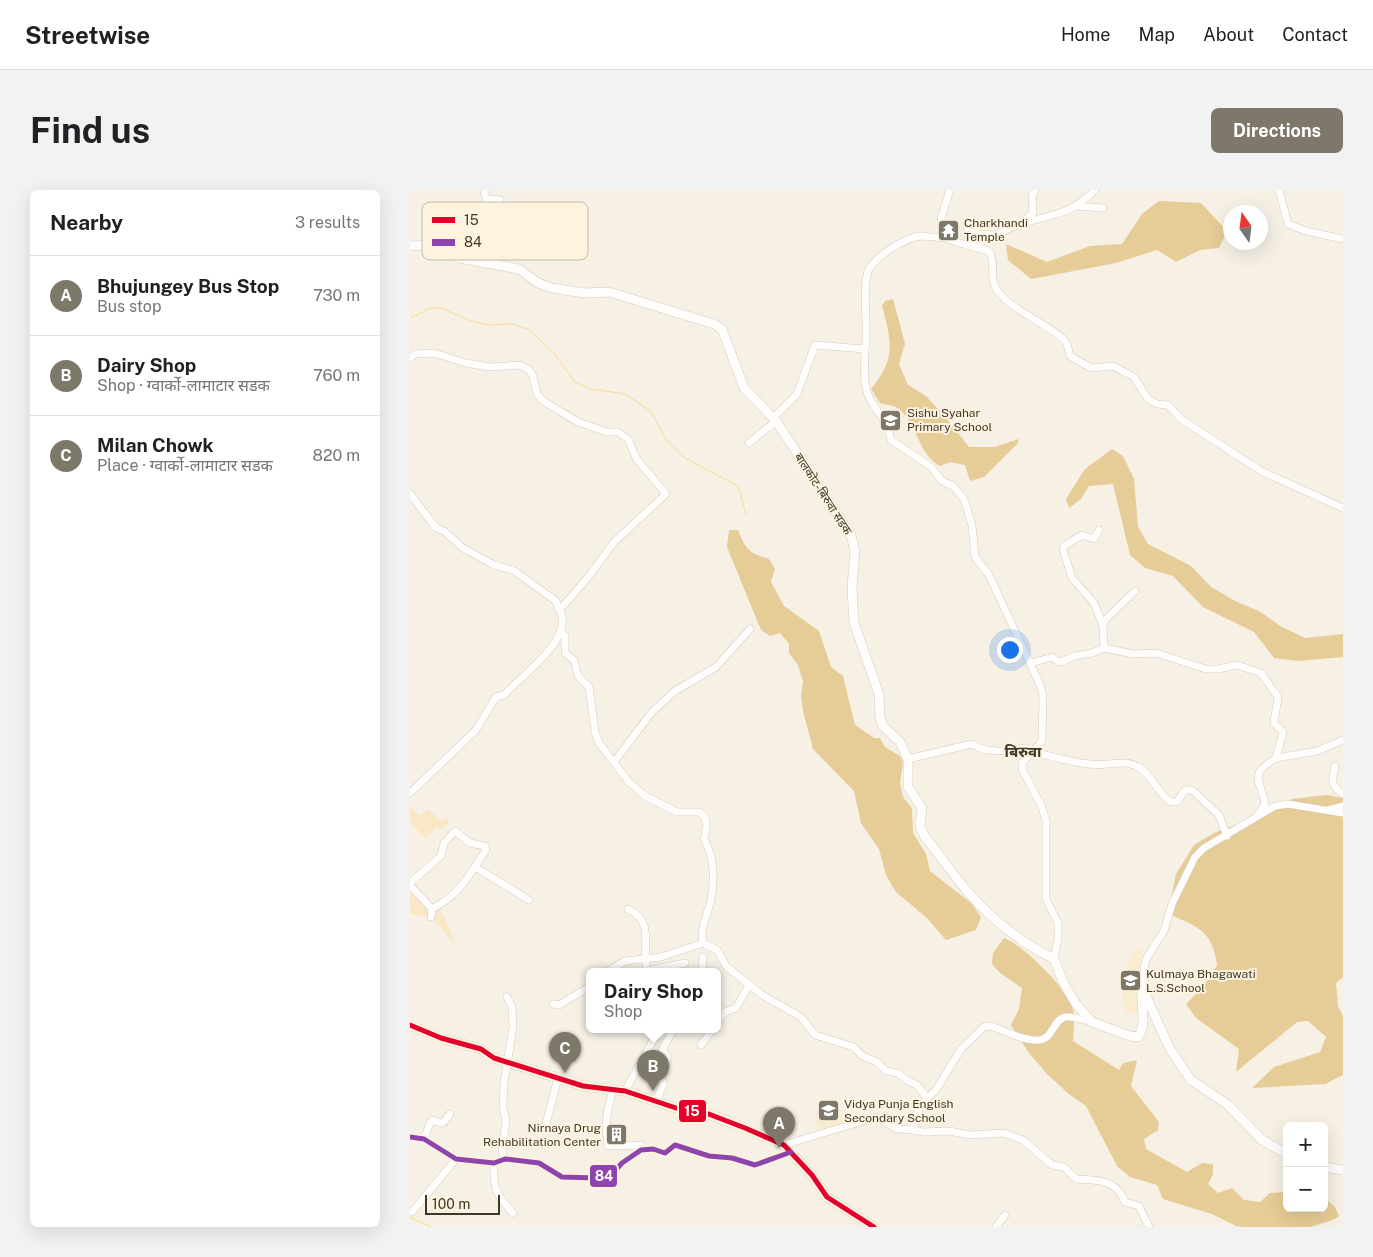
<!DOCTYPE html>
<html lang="en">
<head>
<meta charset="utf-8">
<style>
  :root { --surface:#fff; --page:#f2f2f2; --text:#202124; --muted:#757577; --line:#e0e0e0; --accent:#7e786b }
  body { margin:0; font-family:"Public Sans","Noto Sans Devanagari",sans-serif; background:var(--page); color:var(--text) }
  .controls { position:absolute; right:15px; bottom:15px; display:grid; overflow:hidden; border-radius:8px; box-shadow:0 5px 20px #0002 }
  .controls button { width:45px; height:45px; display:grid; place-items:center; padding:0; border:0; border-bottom:1px solid var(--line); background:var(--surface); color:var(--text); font:25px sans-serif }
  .compass { position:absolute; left:813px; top:15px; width:45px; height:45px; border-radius:50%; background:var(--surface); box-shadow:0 5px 20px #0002; rotate:346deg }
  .scale { position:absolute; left:15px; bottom:12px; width:75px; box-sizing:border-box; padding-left:5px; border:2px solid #3e372a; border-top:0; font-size:14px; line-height:18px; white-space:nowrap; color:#3e372a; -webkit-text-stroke:4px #fdf3de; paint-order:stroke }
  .you { position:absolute; left:599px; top:459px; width:18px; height:18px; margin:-12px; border:4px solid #fff; border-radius:50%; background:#1a73e8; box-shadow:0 0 0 8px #1a73e833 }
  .badge { display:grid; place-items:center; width:32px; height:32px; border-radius:50%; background:var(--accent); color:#fff; font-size:16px; font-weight:700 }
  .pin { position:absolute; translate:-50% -41px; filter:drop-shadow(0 1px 2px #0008) }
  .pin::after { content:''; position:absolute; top:26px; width:18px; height:15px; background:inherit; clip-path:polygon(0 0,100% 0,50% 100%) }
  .popup { position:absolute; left:176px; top:778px; width:135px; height:65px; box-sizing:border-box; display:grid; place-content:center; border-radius:8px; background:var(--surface); filter:drop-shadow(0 1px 4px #0005); font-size:16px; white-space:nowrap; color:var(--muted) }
  .popup b { font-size:19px; color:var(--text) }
  .popup::after { content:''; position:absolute; left:50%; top:100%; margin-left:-10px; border:10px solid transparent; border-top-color:var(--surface) }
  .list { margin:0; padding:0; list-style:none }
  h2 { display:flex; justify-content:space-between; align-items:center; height:65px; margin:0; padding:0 20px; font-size:21px }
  h2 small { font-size:16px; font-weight:400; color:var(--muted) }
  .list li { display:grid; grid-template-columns:32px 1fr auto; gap:15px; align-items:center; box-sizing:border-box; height:80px; padding:0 20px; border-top:1px solid var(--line) }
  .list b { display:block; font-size:19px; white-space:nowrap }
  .list p { margin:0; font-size:16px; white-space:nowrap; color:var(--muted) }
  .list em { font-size:16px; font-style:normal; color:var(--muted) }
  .map { position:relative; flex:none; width:933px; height:1037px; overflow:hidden; border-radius:8px }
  header { display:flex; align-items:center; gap:30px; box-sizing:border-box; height:70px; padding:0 25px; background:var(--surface); border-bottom:1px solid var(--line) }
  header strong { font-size:24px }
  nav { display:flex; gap:28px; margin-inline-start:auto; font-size:18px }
  .intro { display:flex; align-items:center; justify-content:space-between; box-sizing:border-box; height:120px; padding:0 30px }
  h1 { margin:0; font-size:35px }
  .button { padding:12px 22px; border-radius:8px; background:var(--accent); color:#fff; font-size:18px; font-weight:700 }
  main { display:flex; gap:30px; padding:0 30px }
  aside { flex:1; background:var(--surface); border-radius:8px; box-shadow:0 5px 20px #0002 }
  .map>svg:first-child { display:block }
  .built { fill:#faecd0 }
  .green { fill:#f9e7c5 }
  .forest { fill:#e6cc96 }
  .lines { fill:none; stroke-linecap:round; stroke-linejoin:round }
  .stream { stroke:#fbda9a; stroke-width:1 }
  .minor-casing { stroke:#d2ccc0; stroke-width:8 }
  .major-casing { stroke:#d2ccc0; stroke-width:10 }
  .minor { stroke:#fefdfb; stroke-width:7 }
  .major { stroke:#fefdfb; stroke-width:9 }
  .bus-1-casing { stroke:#fdf3de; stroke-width:9 }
  .bus-2-casing { stroke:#fdf3de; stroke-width:9 }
  .bus-1 { stroke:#e4002b; stroke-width:5 }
  .bus-2 { stroke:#8e44ad; stroke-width:5 }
  .labels { text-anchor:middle; stroke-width:4; stroke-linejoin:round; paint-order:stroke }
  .poi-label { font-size:12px; fill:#3e372a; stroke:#fdf3de; text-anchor:start }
  .street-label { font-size:12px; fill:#3e372a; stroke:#fdf3de }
  .quarter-label { font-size:15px; font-weight:bold; fill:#3e372a; stroke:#fdf3de }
  .key { fill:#fdf3de; stroke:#c4bba8; stroke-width:1 }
  .key-label { font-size:14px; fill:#3e372a }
  .line-badge { stroke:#fdf3de; stroke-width:2 }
  .badge-label { font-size:14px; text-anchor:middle; font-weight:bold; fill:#fff }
</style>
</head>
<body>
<header>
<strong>Streetwise</strong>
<nav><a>Home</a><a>Map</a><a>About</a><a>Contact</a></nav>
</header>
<div class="intro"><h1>Find us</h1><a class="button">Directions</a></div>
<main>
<aside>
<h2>Nearby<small>3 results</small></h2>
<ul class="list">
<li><span class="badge">A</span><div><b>Bhujungey Bus Stop</b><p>Bus stop</p></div><em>730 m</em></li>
<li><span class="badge">B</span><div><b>Dairy Shop</b><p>Shop · ग्वार्को-लामाटार सडक</p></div><em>760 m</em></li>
<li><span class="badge">C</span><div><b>Milan Chowk</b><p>Place · ग्वार्को-लामाटार सडक</p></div><em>820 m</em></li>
</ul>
</aside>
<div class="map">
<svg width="933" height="1037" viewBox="0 0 933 1037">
  <rect width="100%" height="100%" fill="#f6f0e5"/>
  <g class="built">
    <path d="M729,758L734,765L730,785V823H716L710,795L724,760Z"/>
    <path d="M409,908L428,914L435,934L408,940L405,929Z"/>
  </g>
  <g class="green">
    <path d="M0,617L9,626L18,619L31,631L36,627L40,631L31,640L27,637L15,648L0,632Z"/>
    <path d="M0,687L15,706L32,722L45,754L21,727L0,724Z"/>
  </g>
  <g class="forest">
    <path d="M749,11L791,13L817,41L809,58L790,60L766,72L747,60L706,73L621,89L598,70L596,54L637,72L680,56L712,54L732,24Z"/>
    <path d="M483,109L495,154L489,174L498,195L516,206L538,230L559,257H585L609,249L607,254L574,287L560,291L555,275L540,272L530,276C508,264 508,235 489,219C485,215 476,215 470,213L461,199C486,169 482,152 472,116L475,111Z"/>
    <path d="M702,259L713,266L724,289L728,337L738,354L781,376L801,397L825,411L849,421L872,437L895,448L933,444V467L888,471L864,468L844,442L793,417L763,386L735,378L720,365L703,294L679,296L671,309L659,318L656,309L675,279Z"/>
    <path d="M319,340H328C336,360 339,363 359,369L365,379L361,392L374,416L409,441L421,477L433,486L445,535L464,548H470L475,557L490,566L493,572L490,593L493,607L502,618L503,643L516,664L520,681L561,713L571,727L566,740L536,750L517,728L486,702L476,685L469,659L451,633L444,601L403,559L393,521L391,506L393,491L388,475L379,463V454L370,443L360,446L351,440L317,357Z"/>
    <path d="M916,605L933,608V787L926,793L928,816L933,826V885L915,894L842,898L864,877L910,862L916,847L898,831L887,832L826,882L829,859L786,828L776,814L793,797L807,775C803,741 787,736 758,724L766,684L784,655L806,642L854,625L882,609Z"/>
    <path d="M594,748C614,756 654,796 662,816C666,826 663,840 663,851L709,880L713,873L727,870L721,896L749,932L748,940L734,949L736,959L777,982L792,973L803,974V984L798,994L808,1003L822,998L834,1010L850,1012L860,1003L876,1002L877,1018H914V1007L925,1017L929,1026L923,1030L900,1037H834L826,1036L802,1024L753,1009L747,995L720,987L707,976L676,916L660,905L637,884L619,863L601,835L609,819L612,798L590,783L582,774L583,763Z"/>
  </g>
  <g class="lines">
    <g class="stream">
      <path d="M0,128L21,118H31L61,131L80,135L103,134L118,139L144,163L165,192L181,199L216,204L241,222L257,251L275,268L328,296L336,324"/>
      <path d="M0,1027L21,1037"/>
    </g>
    <defs>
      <g id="minor">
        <path d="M74,0L76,9L90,10"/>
        <path d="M869,0L878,34L896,41L933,49"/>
        <path d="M666,16L693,18"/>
        <path d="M611,33L623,23L622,6L625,0"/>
        <path d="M567,38H557L560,43L583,45"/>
        <path d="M537,49L531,28L540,0"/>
        <path d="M557,55L579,61C589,79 573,89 595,109C609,123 644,138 655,151C658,155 659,162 660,166L681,178L703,176L724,187L738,209L747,214L758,215L771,229L851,281L933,318"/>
        <path d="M455,159C455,174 452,195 460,209C469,225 477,229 481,250L521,277L532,291L543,296L554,309L562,335L565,367L579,385L631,497L633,507L632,551L612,573V579L632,617L636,631V709L648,733V748L644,769"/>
        <path d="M0,168L5,164L24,163L56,173L79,177L110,175L119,180L123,186L127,204L133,211L168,232L197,242H208L218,249L226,268L256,304L203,353L180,385L153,416L148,417C169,447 110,486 94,505L86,507L66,540L0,603"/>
        <path d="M363,228L387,204L405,155L455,159C459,141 451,93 459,79C469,64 492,50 509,46C511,46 536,48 539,49C545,50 551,55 557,54C574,54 591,41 607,35C640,24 658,27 685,0"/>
        <path d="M339,253L366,231"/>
        <path d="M0,304L26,338L34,341L53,358L84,375L103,380L146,411L148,417"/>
        <path d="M689,340L684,349L672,345L654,356L653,359L662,388L684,413L693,436"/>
        <path d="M725,401L695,430L693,437L694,458L723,464L746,463L796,479H808L827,475L851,483L868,507L864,533L873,542L866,568C837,586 851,589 855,614L848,625"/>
        <path d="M151,442L155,446V463L164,470L168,486L179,497L185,542L189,553L219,592L235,606L267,622H289C300,629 296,638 294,649C305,668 305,694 300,714C296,727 290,740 293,753L307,760L316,776L352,805L391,827L405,845L444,857L451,865L467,872L476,881L488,883L498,891L507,895L517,908L526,900L551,859L574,837L581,836C595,841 616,852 630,850C643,848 643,830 655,827C663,826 674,830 682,832"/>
        <path d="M621,473L642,467L649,472L654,471L664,466L682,463L694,458"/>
        <path d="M866,568L907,561L933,550"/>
        <path d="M498,569L562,554C573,561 585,561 598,561C604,561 609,558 615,558L621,562C645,566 672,577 697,574C708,573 719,571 730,578C742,586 749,605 761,612H767L775,600H782L809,625L817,646"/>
        <path d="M204,572L242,522L265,501L306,477L340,439"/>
        <path d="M925,576C922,590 920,596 933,604"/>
        <path d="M918,620L933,616"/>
        <path d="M65,677L119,710"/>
        <path d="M0,693L31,666L34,653L45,641L60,653L75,656L76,660C57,687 53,702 22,719"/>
        <path d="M0,695L22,719L21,727"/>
        <path d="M218,719C246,733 231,755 237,781"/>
        <path d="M197,782L215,771L251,767L293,753"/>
        <path d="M231,782L275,773"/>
        <path d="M292,782L293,767"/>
        <path d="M735,804L734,780L736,769L754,741L762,714L785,667L794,658L865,616L878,614L933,623"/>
        <path d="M143,814L149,815L179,797"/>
        <path d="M307,833L315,822L326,818L339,795"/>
        <path d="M291,855L302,840"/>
        <path d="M203,900C196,923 195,934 198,956L231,955L234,960"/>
        <path d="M215,901L245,847L246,844L241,840"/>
        <path d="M246,911L254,893L251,887L258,867L252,860L263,840"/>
        <path d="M136,934L148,888"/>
        <path d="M503,940L513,942L539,941L560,945L594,943L613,950L642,975L654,977L666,989C687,990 707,989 715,1012L729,1016L739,1037"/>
        <path d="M0,947L14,949L46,969L84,973L95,969L129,973L152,987L187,988L203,983L212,973L231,960L243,959L255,963L265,955L299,966L322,968L345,975L381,962"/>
        <path d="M14,949L20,933L23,930L30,933L34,932L40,924"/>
        <path d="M374,955L466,927L487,939L503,940L508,921L517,908"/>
        <path d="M95,969L92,962L96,930L93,917L94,893L103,837L102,817L97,807"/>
        <path d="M84,973C83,998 86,1005 103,1023"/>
        <path d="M2,1022L46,969"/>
        <path d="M586,1037L595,1025"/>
      </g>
      <g id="major">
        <path d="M0,56L27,55L34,57L49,68L109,79L128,93L142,98L174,103L199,102L304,134L312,139L334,198L366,231L441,345L445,361L442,397L444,433L469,504L470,528L473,536L490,552L498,569V597L512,618L510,637L515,647C530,665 543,685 558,702C581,729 612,753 644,769L654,794L666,814L682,832L720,846L728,847C737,835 731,818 732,804H735L760,859L781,890L818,915L852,950L877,964"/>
        <path d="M0,835L31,848L71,859L84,868L173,896L215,901L269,919L296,923L335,938L374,955L402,985L417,1007L464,1037"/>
        <path d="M914,977L933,980"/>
      </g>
    </defs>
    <use href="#minor" class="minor-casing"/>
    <use href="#major" class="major-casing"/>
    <use href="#minor" class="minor"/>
    <use href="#major" class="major"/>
    <defs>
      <path id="bus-1" d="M0,835L31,848L71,859L84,868L173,896L215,901L269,919L296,923L335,938L374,955L402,985L417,1007L464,1037"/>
      <path id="bus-2" d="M0,947L14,949L46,969L84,973L95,969L129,973L152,987L187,988L203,983L212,973L231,960L243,959L255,963L265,955L299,966L322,968L345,975L381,962"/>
    </defs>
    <use href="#bus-1" class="bus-1-casing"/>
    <use href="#bus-2" class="bus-2-casing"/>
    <use href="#bus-1" class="bus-1"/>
    <use href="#bus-2" class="bus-2"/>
  </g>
  <defs>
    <symbol id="temple-square" viewBox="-11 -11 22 22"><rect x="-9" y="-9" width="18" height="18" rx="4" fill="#7e786b" stroke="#fdf3de"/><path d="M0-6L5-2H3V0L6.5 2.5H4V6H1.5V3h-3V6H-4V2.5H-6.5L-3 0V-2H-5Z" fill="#fff"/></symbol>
    <symbol id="school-square" viewBox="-11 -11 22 22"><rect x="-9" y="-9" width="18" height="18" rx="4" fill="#7e786b" stroke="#fdf3de"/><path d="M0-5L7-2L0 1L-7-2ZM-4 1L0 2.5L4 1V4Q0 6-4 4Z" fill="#fff"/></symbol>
    <symbol id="building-square" viewBox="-11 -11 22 22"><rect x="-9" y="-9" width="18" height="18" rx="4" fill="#7e786b" stroke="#fdf3de"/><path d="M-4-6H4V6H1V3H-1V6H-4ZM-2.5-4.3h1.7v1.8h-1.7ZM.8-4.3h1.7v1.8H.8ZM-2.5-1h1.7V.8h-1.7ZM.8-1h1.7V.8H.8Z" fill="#fff"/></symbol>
  </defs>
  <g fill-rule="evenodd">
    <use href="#temple-square" x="526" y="28" width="25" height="25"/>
    <use href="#school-square" x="468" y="218" width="25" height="25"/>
    <use href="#school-square" x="708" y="778" width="25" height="25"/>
    <use href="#school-square" x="406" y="908" width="25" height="25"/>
    <use href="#building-square" x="194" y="932" width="25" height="25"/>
  </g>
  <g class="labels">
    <g class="poi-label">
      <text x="554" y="37">Charkhandi<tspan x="554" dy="14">Temple</tspan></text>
      <text x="497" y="227">Sishu Syahar<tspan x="497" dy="14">Primary School</tspan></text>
      <text x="736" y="788">Kulmaya Bhagawati<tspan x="736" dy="14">L.S.School</tspan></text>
      <text x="434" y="918">Vidya Punja English<tspan x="434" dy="14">Secondary School</tspan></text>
      <text x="191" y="942" text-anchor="end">Nirnaya Drug<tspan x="191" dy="14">Rehabilitation Center</tspan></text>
    </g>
    <g class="street-label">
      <text transform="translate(413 304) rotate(57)" y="4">बालकोट-बिरुवा सडक</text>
    </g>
    <g class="quarter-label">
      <text x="613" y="567">बिरुवा</text>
    </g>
  </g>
  <rect x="12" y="12" width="166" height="58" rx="8" class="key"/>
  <rect x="22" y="27" width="23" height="6" fill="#e4002b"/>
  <rect x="22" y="49" width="23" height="7" fill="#8e44ad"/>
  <g class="key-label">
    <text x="54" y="35">15</text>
    <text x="54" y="57">84</text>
  </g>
  <g class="line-badge">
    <rect x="268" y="909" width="29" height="24" rx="5" fill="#e4002b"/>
    <rect x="179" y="974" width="29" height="24" rx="5" fill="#8e44ad"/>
  </g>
  <g class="badge-label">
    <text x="282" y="926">15</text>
    <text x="194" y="991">84</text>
  </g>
</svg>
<div class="controls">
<button>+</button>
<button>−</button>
</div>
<svg class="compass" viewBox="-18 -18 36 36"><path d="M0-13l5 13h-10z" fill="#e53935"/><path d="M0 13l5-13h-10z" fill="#757577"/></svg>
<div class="scale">100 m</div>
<div class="you"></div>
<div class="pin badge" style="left:369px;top:958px">A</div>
<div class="pin badge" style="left:243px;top:901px">B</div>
<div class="popup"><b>Dairy Shop</b>Shop</div>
<div class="pin badge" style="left:155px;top:883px">C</div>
</div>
</main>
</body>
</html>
